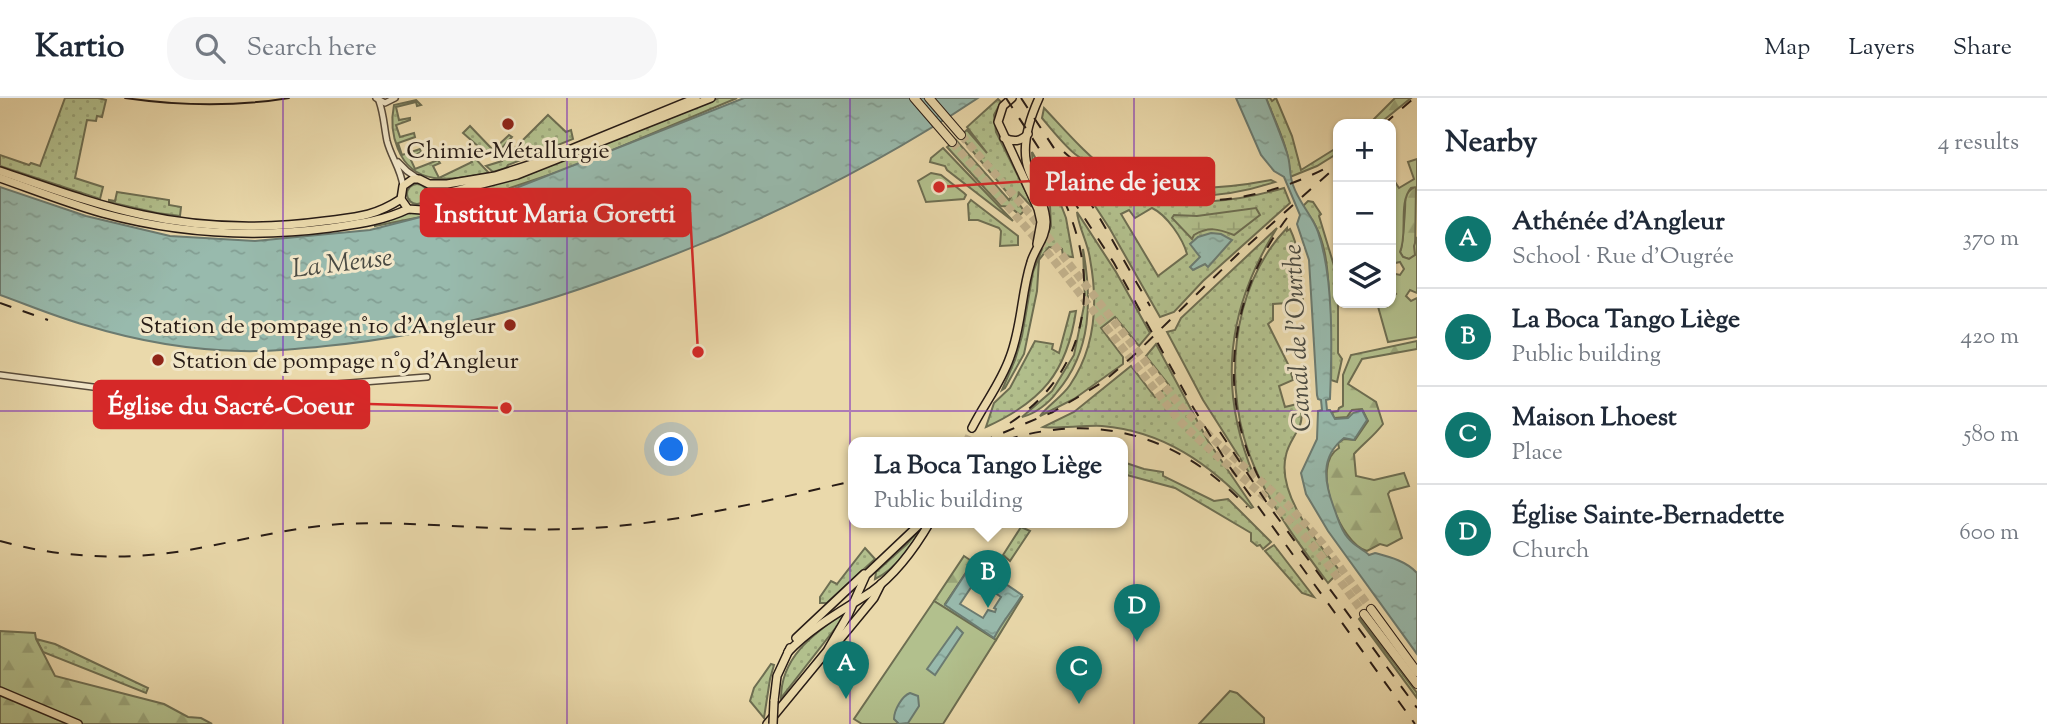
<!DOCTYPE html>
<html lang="en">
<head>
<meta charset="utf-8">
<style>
  :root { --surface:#fff; --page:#f6f6f7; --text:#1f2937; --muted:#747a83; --line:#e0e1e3; --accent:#0f766e }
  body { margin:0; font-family:"Sorts Mill Goudy",serif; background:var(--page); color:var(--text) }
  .controls { position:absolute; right:21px; top:21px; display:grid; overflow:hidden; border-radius:14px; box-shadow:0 2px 5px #0004 }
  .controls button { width:63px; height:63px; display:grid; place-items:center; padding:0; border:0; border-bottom:2px solid var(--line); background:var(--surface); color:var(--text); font:35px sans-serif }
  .you { position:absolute; left:672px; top:352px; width:24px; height:24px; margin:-18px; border:5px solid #fff; border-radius:50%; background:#1a73e8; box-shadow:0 0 0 10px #1a73e833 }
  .badge { display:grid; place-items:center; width:46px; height:46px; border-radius:50%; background:var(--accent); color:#fff; font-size:23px; font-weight:700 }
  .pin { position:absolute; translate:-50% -58px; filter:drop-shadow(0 2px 4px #0008) }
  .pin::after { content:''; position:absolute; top:37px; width:24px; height:21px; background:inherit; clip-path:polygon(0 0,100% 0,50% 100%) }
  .popup { position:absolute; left:848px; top:339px; width:280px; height:91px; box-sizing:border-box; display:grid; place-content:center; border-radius:14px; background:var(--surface); filter:drop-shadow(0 2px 5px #0005); font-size:23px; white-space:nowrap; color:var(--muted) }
  .popup b { font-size:26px; color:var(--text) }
  .popup::after { content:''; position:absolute; left:50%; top:100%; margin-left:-14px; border:14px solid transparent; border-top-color:var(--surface) }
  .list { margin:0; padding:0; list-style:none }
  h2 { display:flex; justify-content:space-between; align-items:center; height:91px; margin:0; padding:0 28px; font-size:30px }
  h2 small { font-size:23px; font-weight:400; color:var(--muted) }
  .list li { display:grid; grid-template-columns:46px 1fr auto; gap:21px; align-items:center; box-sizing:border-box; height:98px; padding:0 28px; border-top:2px solid var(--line) }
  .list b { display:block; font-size:26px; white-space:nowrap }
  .list p { margin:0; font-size:23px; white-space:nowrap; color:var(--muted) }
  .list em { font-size:23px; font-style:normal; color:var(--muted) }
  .icon { flex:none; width:38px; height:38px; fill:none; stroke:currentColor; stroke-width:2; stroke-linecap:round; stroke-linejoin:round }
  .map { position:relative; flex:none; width:1417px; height:626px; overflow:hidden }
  header { display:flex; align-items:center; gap:42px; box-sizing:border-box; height:98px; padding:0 35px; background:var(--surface); border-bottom:2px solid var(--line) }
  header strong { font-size:33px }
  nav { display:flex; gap:38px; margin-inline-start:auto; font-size:24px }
  .search { width:490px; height:63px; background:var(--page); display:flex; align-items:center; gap:18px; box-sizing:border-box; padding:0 24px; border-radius:28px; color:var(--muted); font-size:26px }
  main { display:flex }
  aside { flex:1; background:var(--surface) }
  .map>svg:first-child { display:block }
  .grass { fill:url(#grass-dots); stroke:#6d6e52; stroke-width:2; fill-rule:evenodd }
  .forest { fill:url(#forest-firs); stroke:#6d6e52; stroke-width:2 }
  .wetland { fill:url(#wetland-marsh); stroke:#6d6e52; stroke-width:2 }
  .green { fill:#b2c08d; stroke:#6d6e52; stroke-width:2 }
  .water { fill:url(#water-ripples); stroke:#6b7b71; stroke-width:2; fill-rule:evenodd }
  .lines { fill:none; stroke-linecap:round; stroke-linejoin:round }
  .major-tunnel { stroke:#c3b38d; stroke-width:7; stroke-dasharray:7 3.5; stroke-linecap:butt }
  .highway-tunnel { stroke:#c3b38d; stroke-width:8; stroke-dasharray:8 4; stroke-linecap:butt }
  .minor-casing { stroke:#584b3b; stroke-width:8 }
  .major-casing { stroke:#281c16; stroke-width:10 }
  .highway-casing { stroke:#281c16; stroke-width:10 }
  .minor { stroke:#f1e6c8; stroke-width:5 }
  .major { stroke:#ead9ab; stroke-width:7 }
  .highway { stroke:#ead9ab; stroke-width:8 }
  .tram { stroke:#281c16; stroke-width:2 }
  .rail { stroke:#281c16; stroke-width:2; stroke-dasharray:12 12; stroke-linecap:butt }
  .major-bridge-casing { stroke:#281c16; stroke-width:10; stroke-linecap:butt }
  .major-bridge { stroke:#ead9ab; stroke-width:7 }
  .grid { fill:none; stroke:#7b2cbf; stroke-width:2; stroke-opacity:0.55 }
  .poi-dot { fill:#8f2418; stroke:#f1e6c8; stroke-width:2.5 }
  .labels { text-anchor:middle; stroke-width:6; stroke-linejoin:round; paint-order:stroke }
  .poi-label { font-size:24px; fill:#281c16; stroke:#f1e6c8 }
  .water-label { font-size:26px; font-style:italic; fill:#4a4b43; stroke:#f1e6c8 }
  .leader { fill:none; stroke:#d62828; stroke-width:2.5 }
  .callout-dot { fill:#d62828; stroke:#f1e6c8; stroke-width:2.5 }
  .callout { fill:#d62828; stroke:#d62828; stroke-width:2.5 }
  .callout-label { font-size:26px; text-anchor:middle; font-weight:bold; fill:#fff }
</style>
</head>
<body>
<header>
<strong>Kartio</strong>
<div class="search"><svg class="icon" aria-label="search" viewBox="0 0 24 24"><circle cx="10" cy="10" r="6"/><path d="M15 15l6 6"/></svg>Search here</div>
<nav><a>Map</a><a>Layers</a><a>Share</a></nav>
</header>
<main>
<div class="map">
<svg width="1417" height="626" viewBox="0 0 1417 626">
  <defs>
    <pattern id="grass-dots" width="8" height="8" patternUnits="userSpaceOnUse" patternTransform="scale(1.75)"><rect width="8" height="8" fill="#b2c08d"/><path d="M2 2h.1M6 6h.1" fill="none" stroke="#99a479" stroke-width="1.8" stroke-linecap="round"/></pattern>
    <pattern id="forest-firs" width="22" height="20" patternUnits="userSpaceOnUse" patternTransform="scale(1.75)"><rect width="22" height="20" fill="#b2c08d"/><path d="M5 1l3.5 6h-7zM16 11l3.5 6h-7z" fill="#99a479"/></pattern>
    <pattern id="wetland-marsh" width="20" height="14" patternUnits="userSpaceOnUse" patternTransform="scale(1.75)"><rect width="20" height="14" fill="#b2c08d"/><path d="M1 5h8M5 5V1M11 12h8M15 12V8" fill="none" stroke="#99a479"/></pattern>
    <pattern id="water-ripples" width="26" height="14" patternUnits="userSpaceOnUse" patternTransform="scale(1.75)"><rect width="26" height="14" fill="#98baad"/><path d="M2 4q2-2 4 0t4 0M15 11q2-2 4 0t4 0" fill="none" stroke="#839f94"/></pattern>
  </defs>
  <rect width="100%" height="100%" fill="#ead9ab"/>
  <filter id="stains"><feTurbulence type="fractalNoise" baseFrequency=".00286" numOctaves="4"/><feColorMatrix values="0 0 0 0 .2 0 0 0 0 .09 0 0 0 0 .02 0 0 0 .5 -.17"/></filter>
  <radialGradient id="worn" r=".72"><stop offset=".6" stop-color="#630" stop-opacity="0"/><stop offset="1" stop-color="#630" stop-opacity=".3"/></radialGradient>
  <g class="grass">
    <path d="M65,0H98L106,2L102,19L97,18L96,23L87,22L75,80L103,89L100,101L0,68V57L29,67L31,65L40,68Z"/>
    <path d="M719,0H737L570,70L426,118L375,128V126L408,114H424L446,99L509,82Z"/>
    <path d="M1266,0H1270L1272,3L1276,0L1292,38L1301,72L1338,49V55L1317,68L1290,79C1290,51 1276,26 1266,0Z"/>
    <path d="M998,1L1001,4L994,17L996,34L1032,106L1031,108L1019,95L1017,103L1024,113L1020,117L1010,109L1001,108L947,49L956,42L1009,102L1011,99L960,38L967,32L987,55L967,29Z"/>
    <path d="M416,2L421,7L417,8L416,4L396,9L399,22L410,20V22L396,27L400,39L414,35L415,39L398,45L402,57L420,51L421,54L410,60L415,71L438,62L440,65L433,68L439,80L472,64L468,56L470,55L489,75C455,81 414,91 398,51C392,37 391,22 394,7Z"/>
    <path d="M1044,10C1065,32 1086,57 1111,75C1146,99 1230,90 1271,82L1275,84C1204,107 1135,104 1075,56C1063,46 1052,32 1042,20Z"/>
    <path d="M548,17L566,34L571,32L573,41L508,67L506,70L493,74L486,68L502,63Z"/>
    <path d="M470,28L493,52L509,37L512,39L497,55L488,57L463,35Z"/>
    <path d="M943,50L1013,123L947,72L945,68L930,64L931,60Z"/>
    <path d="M1032,54L1040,68L1048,73L1066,120L1073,159L1063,158L1062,151L1049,149L1039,162L1037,193L1024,256L1005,290L1002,292L1015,262L1022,238L1033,174L1051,128L1050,108L1033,73Z"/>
    <path d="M1065,62L1096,82L1128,98L1131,96C1187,108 1229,106 1284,90L1290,105L1203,183L1174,214L1160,219L1110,131ZM1152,110C1167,117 1183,141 1187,156L1158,178L1121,116L1129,112L1135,120Z"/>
    <circle cx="417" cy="96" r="10"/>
    <path d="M117,94L169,102V107L181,109L180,118L157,115L109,104V102L115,103Z"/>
    <path d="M971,102L1018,138V147L1000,148L1001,133L999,130L978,122H969L968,106Z"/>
    <path d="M1308,103L1313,104L1321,116L1319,118L1338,181V255L1342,261L1337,284L1331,282C1332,262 1330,242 1330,222C1328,185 1331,138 1302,109Z"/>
    <path d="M1077,114L1116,174L1150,235L1139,248L1115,219L1101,230L1123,259V266L1074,301L1040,318C1048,307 1062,299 1070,287C1096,249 1098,204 1090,161C1088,145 1078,128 1077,114Z"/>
    <path d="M1277,130C1227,210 1217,290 1254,378L1252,379L1203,302L1167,234L1175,232L1181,220Z"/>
    <path d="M1287,130V133L1290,131C1301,154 1301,179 1303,204L1273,206V222L1268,226L1289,268L1293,282L1279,288L1285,309L1301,305C1301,312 1303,320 1300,327C1296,337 1288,346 1286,357C1276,396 1317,444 1340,473L1328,485C1301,449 1271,409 1254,368C1222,294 1229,190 1287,130Z"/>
    <path d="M1083,151C1092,201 1092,253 1057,294C1049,305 1035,316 1022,319L1052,293L1074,257L1085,203Z"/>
    <path d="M1076,213C1067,275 1041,304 986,329L994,305L1010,290L1035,243L1053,246L1052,251L1059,255L1070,214Z"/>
    <path d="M1156,246L1208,343L1253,409L1251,410C1210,366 1163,333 1102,328C1086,327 1054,331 1043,329L1074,314L1131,268L1155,299L1169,287L1146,258Z"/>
    <path d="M1123,364L1144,371L1163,374V378L1214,403L1228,401L1271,444L1263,451L1260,447L1257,448L1251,443V435L1175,390L1123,376Z"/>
    <path d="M926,424C913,445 898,470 875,481L876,474L907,446Z"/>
    <path d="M1021,429L1030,433L1010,463L1003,457Z"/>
    <path d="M1274,447L1314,499L1302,495L1265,453Z"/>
    <path d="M865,450L875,461L830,502L827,505H820V499L831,483L837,486Z"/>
    <path d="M842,516L844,519L781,600C781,560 812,537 842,516Z"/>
    <path d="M1360,520L1417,595V600L1359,521Z"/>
    <path d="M36,541L55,546L148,590L146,595L43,554Z"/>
    <path d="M771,566L774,567L770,581L764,620L750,603L754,590Z"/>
  </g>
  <g class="forest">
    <path d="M1395,0H1411L1379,26H1369Z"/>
    <path d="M1416,87L1415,157L1409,161L1403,159L1400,154C1403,146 1406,107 1405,97Z"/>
    <path d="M1417,243V251L1362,261L1348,286L1376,304L1383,326C1374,338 1364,345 1354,356L1356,378L1374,382L1404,375L1409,388L1390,393L1388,396L1402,440L1387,448L1380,446L1367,453C1340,446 1309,367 1339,350L1338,345L1344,341L1355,342L1368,323L1362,311L1352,312L1347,319L1334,320L1332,314L1338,313L1339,310L1343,308V277L1351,257Z"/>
    <path d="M964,458L973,464L945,506L994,539L1004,520L1023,498L996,542L934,503Z"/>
    <path d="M0,533L35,535L36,541L55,578L164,606L188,619L201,620L212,626H0Z"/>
  </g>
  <path class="wetland" d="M1256,110L1260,117L1234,137C1218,131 1209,128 1194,137L1192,141L1172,120L1174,117L1197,118Z"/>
  <g class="green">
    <path d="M1417,61V89L1411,90C1398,105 1408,136 1400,154L1403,159L1409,161L1415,157L1414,148L1417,139V195L1410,192L1406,198L1411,203L1417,200V239L1388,244L1377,205H1391V200L1396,196L1391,191V175L1400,177L1404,171L1400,164L1391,166V78L1399,90L1414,81L1408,64Z"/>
    <path d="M931,75L941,77L964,95L966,97L964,101L926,104L918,83Z"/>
    <path d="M934,503L996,542L943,626H862L854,621Z"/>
    <path d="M1230,593L1237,595L1264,620V626H1199Z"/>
  </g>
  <g class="water">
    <path d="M744,0H978C861,78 735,137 603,183C513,215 421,239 326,248C298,251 269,254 241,253C190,252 134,242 85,227C56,219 28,207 0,197V89L86,118L170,138L255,143L370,132L483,103Z"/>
    <path d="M1236,0H1266C1273,18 1281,37 1287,55C1291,66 1289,77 1293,87C1299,105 1312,117 1318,134C1334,180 1332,252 1330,301L1326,302L1327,312H1330L1335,321L1348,320L1353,315L1362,312L1367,322L1354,342L1344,340C1320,359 1324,383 1334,410C1338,420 1340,431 1348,440C1354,448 1363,451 1369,457L1375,455C1390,459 1406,463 1417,475V556L1328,433L1306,396L1301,375L1317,341L1318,313L1322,312L1321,302L1318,301L1317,297L1309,162L1297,126L1300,117L1284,79L1274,73L1261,57Z"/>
    <path d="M1211,135L1221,136L1232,142L1208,169L1205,166L1193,172L1190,169L1200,159L1190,146L1198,139Z"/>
    <path d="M973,464L1022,497C1013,512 1002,524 994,540L945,507ZM976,482L1001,499L994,510L996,511L995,514L988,512L983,520L960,506Z"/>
    <path d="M957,529L963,535L935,577L927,571Z"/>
    <path d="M910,595L918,598L919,608L908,625L899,626L894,621C894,612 902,598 910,595Z"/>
  </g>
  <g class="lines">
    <path class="major-tunnel" d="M966,344L972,330"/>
    <g class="highway-tunnel">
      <path d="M961,37L1030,116L1178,305L1214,342L1288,407L1323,446L1371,511"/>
      <path d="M952,44L1048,155L1178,321C1213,358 1255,387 1290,423C1318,451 1341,484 1364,516"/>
    </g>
    <defs>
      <g id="minor">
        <path d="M376,0L385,5L395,0"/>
        <path d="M379,3C384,17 384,29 387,43C391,59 401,71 403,88"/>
        <path d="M398,64L407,73L417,80"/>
        <path d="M0,277L170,299L427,279"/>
      </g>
      <g id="major">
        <path d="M696,0L547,61L495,78L447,86H429L419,81H413L403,88L401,101L408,111L422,112L443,96L517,77L711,0"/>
        <path d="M1012,0L1003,8L998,24L1038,111L1041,124L1037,146"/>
        <path d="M1004,40C1014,44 1020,44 1028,36"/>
        <path d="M0,73C47,89 95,107 143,117C202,130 266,131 325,123C356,119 373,119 401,101"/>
        <path d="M0,80C34,92 67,105 102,115C175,135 254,140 330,130C357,126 383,123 408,111"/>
        <path d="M972,330C984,306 1001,285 1010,259C1022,228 1021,195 1031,164C1035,150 1046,140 1046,124C1045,106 1036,90 1029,73C1020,50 1029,22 1039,0"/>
        <path d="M796,540L864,476"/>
        <path d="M836,546L874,500L881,486"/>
        <path d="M788,554C813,528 842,513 871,494C896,476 915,450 930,424"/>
        <path d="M0,593L78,626"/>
        <path d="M774,603L777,578L790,550"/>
        <path d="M767,626L827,553L848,517L866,477L922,424"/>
      </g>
      <g id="highway">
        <path d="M914,0L952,44"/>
        <path d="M929,0L961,37"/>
        <path d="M1371,511L1417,574"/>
        <path d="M1364,516L1417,586"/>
      </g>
    </defs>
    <use href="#minor" class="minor-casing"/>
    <use href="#major" class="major-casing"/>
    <use href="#highway" class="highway-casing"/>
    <use href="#minor" class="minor"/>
    <use href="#major" class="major"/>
    <use href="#highway" class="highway"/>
    <path class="tram" d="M125,0C181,8 234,9 289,0"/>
    <g class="rail">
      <path d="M1006,0L1114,165L1191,306L1229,368L1415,626"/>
      <path d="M1021,0L1098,117L1150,208"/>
      <path d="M1384,26L1414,0"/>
      <path d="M1064,54C1136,120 1243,113 1326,70"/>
      <path d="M0,205L48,222"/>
      <path d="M1010,325C1091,272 1102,180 1061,96"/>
      <path d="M1220,334L1269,408L1417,610"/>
      <path d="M1006,342C1100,313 1181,339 1247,409"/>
      <path d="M981,344L1053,314L1103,284L1132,259L1238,156L1338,67"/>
      <path d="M1259,380C1216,295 1230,195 1287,120"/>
      <path d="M0,443C61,460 126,463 189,452C239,443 288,430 340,426C417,422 495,434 572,431C667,428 761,404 853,383"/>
    </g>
    <defs>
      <path id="major-bridge" d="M773,626L774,603"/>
    </defs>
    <use href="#major-bridge" class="major-bridge-casing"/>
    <use href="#major-bridge" class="major-bridge"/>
  </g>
  <path class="grid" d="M283,0V626M567,0V626M850,0V626M1134,0V626M0,313H1417"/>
  <g class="poi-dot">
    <circle cx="508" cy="26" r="7"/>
    <circle cx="510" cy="227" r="7"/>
    <circle cx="158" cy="262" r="7"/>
  </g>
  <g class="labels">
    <g class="poi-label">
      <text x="508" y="60">Chimie-Métallurgie</text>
      <text x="496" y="235" text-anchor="end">Station de pompage n°10 d'Angleur</text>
      <text x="172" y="270" text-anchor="start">Station de pompage n°9 d'Angleur</text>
    </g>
    <g class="water-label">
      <text transform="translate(342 164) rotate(-7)" y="9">La Meuse</text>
      <text transform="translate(1296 240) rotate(-93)" y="9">Canal de l'Ourthe</text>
    </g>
  </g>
  <path class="leader" d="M939 89L1031 83M698 254L690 114M506 310L369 306"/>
  <g class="callout-dot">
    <circle cx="939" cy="89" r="7"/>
    <circle cx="698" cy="254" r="7"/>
    <circle cx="506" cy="310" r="7"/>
  </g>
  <g class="callout">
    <rect x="1031" y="60" width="183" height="47" rx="7"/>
    <rect x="421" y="91" width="269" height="47" rx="7"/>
    <rect x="94" y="283" width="275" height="47" rx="7"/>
  </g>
  <g class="callout-label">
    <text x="1123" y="92">Plaine de jeux</text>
    <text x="555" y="124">Institut Maria Goretti</text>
    <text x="231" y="316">Église du Sacré-Coeur</text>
  </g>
  <rect width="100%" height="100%" filter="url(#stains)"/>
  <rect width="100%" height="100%" fill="url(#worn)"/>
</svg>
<div class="controls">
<button>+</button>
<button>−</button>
<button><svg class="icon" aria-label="layers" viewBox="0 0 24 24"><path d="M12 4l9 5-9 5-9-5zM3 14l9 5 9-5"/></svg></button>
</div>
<div class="you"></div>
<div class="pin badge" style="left:846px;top:601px">A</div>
<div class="pin badge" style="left:988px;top:510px">B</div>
<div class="popup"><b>La Boca Tango Liège</b>Public building</div>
<div class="pin badge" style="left:1079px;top:606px">C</div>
<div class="pin badge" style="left:1137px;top:544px">D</div>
</div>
<aside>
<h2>Nearby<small>4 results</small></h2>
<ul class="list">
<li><span class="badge">A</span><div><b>Athénée d'Angleur</b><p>School · Rue d'Ougrée</p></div><em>370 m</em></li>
<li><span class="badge">B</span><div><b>La Boca Tango Liège</b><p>Public building</p></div><em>420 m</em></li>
<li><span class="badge">C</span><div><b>Maison Lhoest</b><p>Place</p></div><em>580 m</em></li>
<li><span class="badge">D</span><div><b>Église Sainte-Bernadette</b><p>Church</p></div><em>600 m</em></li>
</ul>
</aside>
</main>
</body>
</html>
